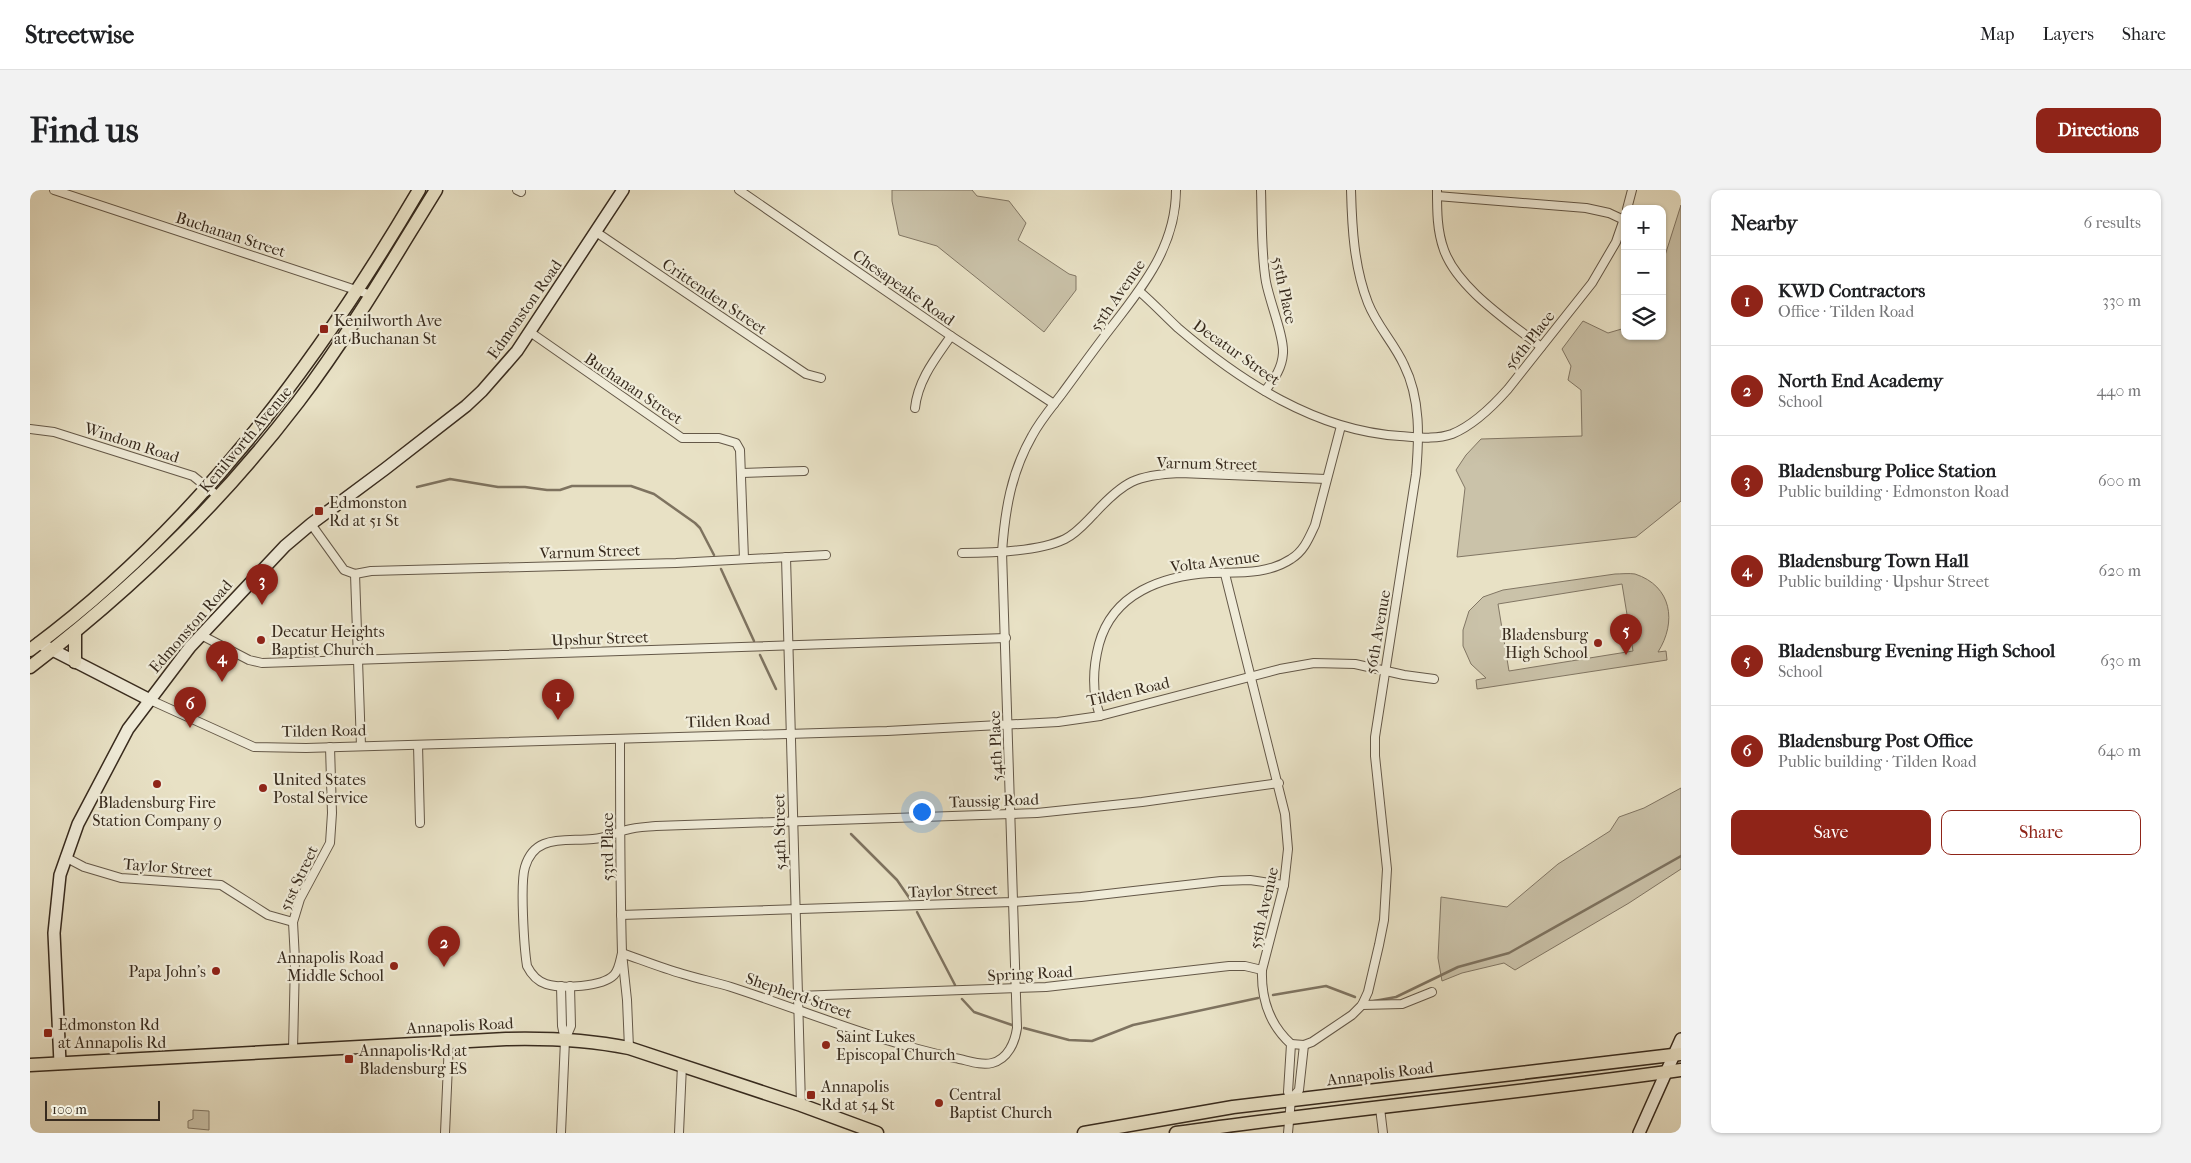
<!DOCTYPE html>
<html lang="en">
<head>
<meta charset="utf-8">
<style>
  :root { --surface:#fff; --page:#f2f2f2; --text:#202124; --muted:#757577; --line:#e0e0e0; --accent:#8f2418 }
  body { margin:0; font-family:"IM FELL French Canon",serif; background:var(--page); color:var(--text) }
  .controls { position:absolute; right:15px; top:15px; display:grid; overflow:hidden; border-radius:10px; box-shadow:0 1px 4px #0004 }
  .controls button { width:45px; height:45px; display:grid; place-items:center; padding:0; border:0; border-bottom:1px solid var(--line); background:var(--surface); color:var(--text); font:25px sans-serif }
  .scale { position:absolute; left:15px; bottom:12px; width:115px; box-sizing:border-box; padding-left:5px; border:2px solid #382b1e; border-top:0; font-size:14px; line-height:18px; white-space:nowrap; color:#382b1e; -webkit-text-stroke:4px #f0ecd9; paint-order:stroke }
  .you { position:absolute; left:891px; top:621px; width:18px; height:18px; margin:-12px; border:4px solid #fff; border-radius:50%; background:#1a73e8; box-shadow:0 0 0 8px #1a73e833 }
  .badge { display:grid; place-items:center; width:32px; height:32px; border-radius:50%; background:var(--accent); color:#fff; font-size:16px; font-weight:700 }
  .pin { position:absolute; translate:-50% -41px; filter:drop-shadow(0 1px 2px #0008) }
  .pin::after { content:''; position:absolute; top:26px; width:18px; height:15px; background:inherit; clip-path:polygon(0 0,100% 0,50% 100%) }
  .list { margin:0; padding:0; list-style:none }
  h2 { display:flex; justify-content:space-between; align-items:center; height:65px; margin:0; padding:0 20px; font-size:21px }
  h2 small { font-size:16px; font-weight:400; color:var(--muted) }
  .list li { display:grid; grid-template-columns:32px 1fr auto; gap:15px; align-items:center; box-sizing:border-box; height:90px; padding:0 20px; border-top:1px solid var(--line) }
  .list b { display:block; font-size:19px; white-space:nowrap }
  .list p { margin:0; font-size:16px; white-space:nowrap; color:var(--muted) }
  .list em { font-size:16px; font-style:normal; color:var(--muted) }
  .actions { display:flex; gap:10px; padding:15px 20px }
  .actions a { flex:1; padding:11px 0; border:1px solid var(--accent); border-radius:10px; text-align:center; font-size:18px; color:var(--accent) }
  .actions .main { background:var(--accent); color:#fff }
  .icon { flex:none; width:28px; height:28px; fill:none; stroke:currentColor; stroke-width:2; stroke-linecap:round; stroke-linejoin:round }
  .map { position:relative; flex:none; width:1651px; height:943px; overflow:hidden; border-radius:10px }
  header { display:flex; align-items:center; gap:30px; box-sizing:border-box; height:70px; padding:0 25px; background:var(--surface); border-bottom:1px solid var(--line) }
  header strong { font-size:24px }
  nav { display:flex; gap:28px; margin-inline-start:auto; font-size:18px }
  .intro { display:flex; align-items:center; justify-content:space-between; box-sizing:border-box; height:120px; padding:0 30px }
  h1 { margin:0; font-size:35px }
  .button { padding:12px 22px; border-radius:10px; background:var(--accent); color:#fff; font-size:18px; font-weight:700 }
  main { display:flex; gap:30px; padding:0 30px }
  aside { flex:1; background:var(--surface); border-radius:10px; box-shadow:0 1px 4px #0004 }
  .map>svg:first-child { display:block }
  .green { fill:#cac2a9; stroke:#817664; fill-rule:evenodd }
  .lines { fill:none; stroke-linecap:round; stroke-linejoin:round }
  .stream { stroke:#7e7360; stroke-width:2.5 }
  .street-casing { stroke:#645848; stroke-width:10 }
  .secondary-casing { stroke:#382b1e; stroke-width:14 }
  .primary-casing { stroke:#382b1e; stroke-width:15 }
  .street { stroke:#f0ecd9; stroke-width:8 }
  .secondary { stroke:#f0ecd9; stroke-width:11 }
  .primary { stroke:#e8e1c5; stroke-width:12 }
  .poi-dot { fill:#8f2418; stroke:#f0ecd9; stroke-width:2 }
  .labels { text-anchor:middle; stroke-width:4.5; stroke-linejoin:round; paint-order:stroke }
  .street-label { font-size:16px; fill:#382b1e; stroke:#f0ecd9 }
  .poi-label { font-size:16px; fill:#382b1e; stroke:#f0ecd9; text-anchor:start }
</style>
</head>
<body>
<header>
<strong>Streetwise</strong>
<nav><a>Map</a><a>Layers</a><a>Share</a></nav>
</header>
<div class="intro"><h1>Find us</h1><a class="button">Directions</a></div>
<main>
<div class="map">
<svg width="1651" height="943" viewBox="0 0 1651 943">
  <rect width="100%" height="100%" fill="#e8e1c5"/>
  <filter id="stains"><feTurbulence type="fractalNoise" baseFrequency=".004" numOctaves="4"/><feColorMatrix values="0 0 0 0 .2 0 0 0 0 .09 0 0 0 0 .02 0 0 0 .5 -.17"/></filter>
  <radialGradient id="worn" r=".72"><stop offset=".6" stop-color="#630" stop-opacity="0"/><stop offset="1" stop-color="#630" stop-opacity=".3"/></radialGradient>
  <g class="green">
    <path d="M862,0H942L947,6L979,11L996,33L988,50L1039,84L1046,86V100L1014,142L907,56L869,45L862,11Z"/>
    <path d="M1651,15V311L1606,347L1427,367L1435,298L1426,280L1436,265L1451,249L1552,246L1551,200L1538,190L1541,176L1532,159L1553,131L1578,143L1595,138V146H1632V75Z"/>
    <path d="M1585,384C1591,384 1599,383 1605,384C1642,396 1647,432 1628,462L1636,461L1637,470L1447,499L1446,490L1456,488L1441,474L1433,456V440L1439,421L1453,407L1473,400ZM1592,394L1603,461L1479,481L1468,414Z"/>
    <path d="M1651,598V679L1599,713L1485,780L1474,773L1432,783L1412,791L1408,768L1411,707L1477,717L1528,674L1580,641L1589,627L1614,618Z"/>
    <path d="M163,920L179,921V940L158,938V931L163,929Z"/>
  </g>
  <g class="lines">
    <g class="stream">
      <path d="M387,297L420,289L468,297H495L517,300H530L542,296H601L624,304L665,333L670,338L684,365"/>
      <path d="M691,379L724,451"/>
      <path d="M730,465L746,499"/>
      <path d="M821,644L867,690L880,709"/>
      <path d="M887,722L925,795"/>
      <path d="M1243,805L1296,796L1325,807"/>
      <path d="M932,809L944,822L982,835"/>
      <path d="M1344,811L1366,807L1428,777L1479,763L1651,666"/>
      <path d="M994,838L1039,850L1062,851L1103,835L1228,808"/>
    </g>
    <defs>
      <g id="street">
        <path d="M24,0L341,105"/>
        <path d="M487,0L491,2"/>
        <path d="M709,0L921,146L1024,214"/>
        <path d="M1231,0C1232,30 1231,63 1236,92C1240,113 1254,146 1253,163C1252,179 1244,189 1235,201"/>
        <path d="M1407,0C1407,21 1407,41 1414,60C1428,99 1480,132 1511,157"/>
        <path d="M1407,6L1556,18L1579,23L1594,30"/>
        <path d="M1597,19L1602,0"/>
        <path d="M566,42L776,184L791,188"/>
        <path d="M1109,101C1123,113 1135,126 1148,138C1210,191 1286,241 1370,246C1387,247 1405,250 1422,244C1444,235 1463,216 1478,199L1562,93L1586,52L1595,26"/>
        <path d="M500,142L652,248H689L706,253L710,260L714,369"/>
        <path d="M885,218C888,190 905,169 921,146"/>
        <path d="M0,239L24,242L163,286L189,307"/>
        <path d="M712,283L774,281"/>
        <path d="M281,334L314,380L325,384L341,381L646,373L796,365"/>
        <path d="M932,363C962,363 1008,362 1035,349C1047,343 1055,333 1064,324C1094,291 1106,285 1150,283L1296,289"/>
        <path d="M756,367L771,915"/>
        <path d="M325,384L331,556"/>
        <path d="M1195,384L1255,624L1258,659L1254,695L1232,780C1231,809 1239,834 1261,854L1258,902L1261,909L1258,943"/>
        <path d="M171,445L219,470L232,473L976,448"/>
        <path d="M118,509L224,557L276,558L857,541L1028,532L1070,526L1250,479L1284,473L1325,474L1374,485L1404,489"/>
        <path d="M1070,526C1062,503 1063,477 1069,454C1083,403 1132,386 1180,383C1207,382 1237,385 1261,369C1274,361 1279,348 1285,335L1311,236"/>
        <path d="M590,550C590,621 590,692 592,763C590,771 589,780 584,785C572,797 532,799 516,794C507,791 501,784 497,776C494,757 490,693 495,677C498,667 504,658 514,654C529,648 547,651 563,649C575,648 585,643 596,640C606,637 616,637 626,636L1007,623L1112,612L1249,593"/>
        <path d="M388,555L390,633"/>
        <path d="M35,667L54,677L91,688L191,695L238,725L263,732"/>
        <path d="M591,725L982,712L1051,707L1191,691L1220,690L1254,695"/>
        <path d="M767,806L1016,797L1199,776H1215L1232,780"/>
        <path d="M1332,815L1372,814L1402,802"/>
        <path d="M535,850L541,836L540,796"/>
        <path d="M1261,854L1274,855L1282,852L1322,825L1332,815L1338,802L1349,755L1354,730L1357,679L1345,566V547L1386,284C1389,249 1391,209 1374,175C1364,153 1347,136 1338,113C1324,77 1322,38 1321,0"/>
        <path d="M599,858L597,810L592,763C612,770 632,778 653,784C669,789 685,792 701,797C775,821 849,852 925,868C937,870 950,876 962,873C978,869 985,852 987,838L972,362C975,320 981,283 1002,246C1010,231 1021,218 1031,205C1048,182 1065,158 1083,135C1115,94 1146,54 1146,0"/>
        <path d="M263,860L265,770L263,732L270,709L300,653L302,623L300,557"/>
        <path d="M1261,909L1269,900L1274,855"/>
        <path d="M1350,918L1353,943"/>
        <path d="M415,943L419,852"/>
        <path d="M531,943L535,850L532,836L531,796"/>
        <path d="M649,943L652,875"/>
      </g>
      <g id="secondary">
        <path d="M9,453L118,509"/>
        <path d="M30,873L24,743L30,685L48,634L98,539L160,457L255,356L281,334L355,279L436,216L452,201L487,161L593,0"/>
        <path d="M1609,943L1651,849"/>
      </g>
      <g id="primary">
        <path d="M45,442V472"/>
        <path d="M0,460C164,339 287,174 389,0"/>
        <path d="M0,477C101,400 191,313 268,212C319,145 362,71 406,0"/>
        <path d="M0,875L476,849C516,848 559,850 599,858L771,915L847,943"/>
        <path d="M1054,943L1203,917L1651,864"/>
        <path d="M1146,943C1314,919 1483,904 1651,880"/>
      </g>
    </defs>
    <use href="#street" class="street-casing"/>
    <use href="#secondary" class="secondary-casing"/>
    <use href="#primary" class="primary-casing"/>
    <use href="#street" class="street"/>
    <use href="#secondary" class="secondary"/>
    <use href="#primary" class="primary"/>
  </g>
  <g class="poi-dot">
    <rect x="289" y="134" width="10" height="10" rx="2.5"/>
    <rect x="284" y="316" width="10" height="10" rx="2.5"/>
    <circle cx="231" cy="450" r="5"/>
    <circle cx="1568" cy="453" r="5"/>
    <circle cx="127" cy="594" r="5"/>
    <circle cx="233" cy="598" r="5"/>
    <circle cx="364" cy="776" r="5"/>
    <circle cx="186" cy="781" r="5"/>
    <rect x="13" y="838" width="10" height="10" rx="2.5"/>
    <circle cx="796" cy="855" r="5"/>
    <rect x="314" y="864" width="10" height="10" rx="2.5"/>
    <rect x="776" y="900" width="10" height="10" rx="2.5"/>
    <circle cx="909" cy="913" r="5"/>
  </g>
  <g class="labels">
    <g class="street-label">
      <text transform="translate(201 44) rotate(18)" y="6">Buchanan Street</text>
      <text transform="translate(874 97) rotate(35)" y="6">Chesapeake Road</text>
      <text transform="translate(1255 100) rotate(78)" y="6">55th Place</text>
      <text transform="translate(1087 105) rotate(-55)" y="6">55th Avenue</text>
      <text transform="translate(685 106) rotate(34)" y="6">Crittenden Street</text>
      <text transform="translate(494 119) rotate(-55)" y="6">Edmonston Road</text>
      <text transform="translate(1499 150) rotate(-52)" y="6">56th Place</text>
      <text transform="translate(1207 162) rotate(35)" y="6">Decatur Street</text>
      <text transform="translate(604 198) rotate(34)" y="6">Buchanan Street</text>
      <text transform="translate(215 249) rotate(-50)" y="6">Kenilworth Avenue</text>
      <text transform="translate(102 252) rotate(18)" y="6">Windom Road</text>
      <text transform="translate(1177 273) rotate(1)" y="6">Varnum Street</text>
      <text transform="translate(560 361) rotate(-2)" y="6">Varnum Street</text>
      <text transform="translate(1185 371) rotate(-7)" y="6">Volta Avenue</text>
      <text transform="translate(160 436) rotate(-49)" y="6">Edmonston Road</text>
      <text transform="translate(1347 442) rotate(-80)" y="6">56th Avenue</text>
      <text transform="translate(570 448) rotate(-2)" y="6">Upshur Street</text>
      <text transform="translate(1098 501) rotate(-13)" y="6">Tilden Road</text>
      <text transform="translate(698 530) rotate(-2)" y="6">Tilden Road</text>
      <text transform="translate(294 540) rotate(-1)" y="6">Tilden Road</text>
      <text transform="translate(965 556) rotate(-92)" y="6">54th Place</text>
      <text transform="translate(964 610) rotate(-2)" y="6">Taussig Road</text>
      <text transform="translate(749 642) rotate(-91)" y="6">54th Street</text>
      <text transform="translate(577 657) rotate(-90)" y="6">53rd Place</text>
      <text transform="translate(138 677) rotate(5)" y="6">Taylor Street</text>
      <text transform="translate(268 688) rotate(-65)" y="6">51st Street</text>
      <text transform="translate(923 700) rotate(-2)" y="6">Taylor Street</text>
      <text transform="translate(1233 718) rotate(-77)" y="6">55th Avenue</text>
      <text transform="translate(1000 783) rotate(-3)" y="6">Spring Road</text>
      <text transform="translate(769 805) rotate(19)" y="6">Shepherd Street</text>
      <text transform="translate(430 835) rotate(-3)" y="6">Annapolis Road</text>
      <text transform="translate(1350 883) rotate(-7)" y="6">Annapolis Road</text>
    </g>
    <g class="poi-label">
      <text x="304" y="136">Kenilworth Ave<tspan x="304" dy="18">at Buchanan St</tspan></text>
      <text x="299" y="318">Edmonston<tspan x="299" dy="18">Rd at 51 St</tspan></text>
      <text x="241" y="447">Decatur Heights<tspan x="241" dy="18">Baptist Church</tspan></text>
      <text x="1558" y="450" text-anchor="end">Bladensburg<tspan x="1558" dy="18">High School</tspan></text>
      <text x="243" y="595">United States<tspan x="243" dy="18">Postal Service</tspan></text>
      <text x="127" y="618" text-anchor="middle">Bladensburg Fire<tspan x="127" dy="18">Station Company 9</tspan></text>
      <text x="354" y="773" text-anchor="end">Annapolis Road<tspan x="354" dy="18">Middle School</tspan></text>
      <text x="176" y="787" text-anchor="end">Papa John's</text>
      <text x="28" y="840">Edmonston Rd<tspan x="28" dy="18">at Annapolis Rd</tspan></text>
      <text x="806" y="852">Saint Lukes<tspan x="806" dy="18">Episcopal Church</tspan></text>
      <text x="329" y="866">Annapolis Rd at<tspan x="329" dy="18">Bladensburg ES</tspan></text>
      <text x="791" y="902">Annapolis<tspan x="791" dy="18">Rd at 54 St</tspan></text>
      <text x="919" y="910">Central<tspan x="919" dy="18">Baptist Church</tspan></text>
    </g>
  </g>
  <rect width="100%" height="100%" filter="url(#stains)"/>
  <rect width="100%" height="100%" fill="url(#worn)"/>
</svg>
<div class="controls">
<button>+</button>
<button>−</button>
<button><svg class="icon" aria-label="layers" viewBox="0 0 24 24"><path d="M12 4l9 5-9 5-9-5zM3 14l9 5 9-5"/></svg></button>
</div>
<div class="scale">100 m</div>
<div class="you"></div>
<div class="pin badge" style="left:528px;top:530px">1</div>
<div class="pin badge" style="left:414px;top:777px">2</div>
<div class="pin badge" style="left:232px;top:415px">3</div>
<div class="pin badge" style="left:192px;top:492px">4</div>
<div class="pin badge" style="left:1596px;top:465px">5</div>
<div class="pin badge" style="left:160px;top:538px">6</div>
</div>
<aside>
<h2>Nearby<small>6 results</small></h2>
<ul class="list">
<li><span class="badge">1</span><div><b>KWD Contractors</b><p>Office · Tilden Road</p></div><em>330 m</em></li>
<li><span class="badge">2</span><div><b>North End Academy</b><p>School</p></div><em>440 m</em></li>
<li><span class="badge">3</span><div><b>Bladensburg Police Station</b><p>Public building · Edmonston Road</p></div><em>600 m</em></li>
<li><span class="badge">4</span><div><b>Bladensburg Town Hall</b><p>Public building · Upshur Street</p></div><em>620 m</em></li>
<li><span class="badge">5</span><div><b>Bladensburg Evening High School</b><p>School</p></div><em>630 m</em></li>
<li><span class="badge">6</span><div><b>Bladensburg Post Office</b><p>Public building · Tilden Road</p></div><em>640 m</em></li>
</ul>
<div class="actions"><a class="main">Save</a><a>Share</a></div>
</aside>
</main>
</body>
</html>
